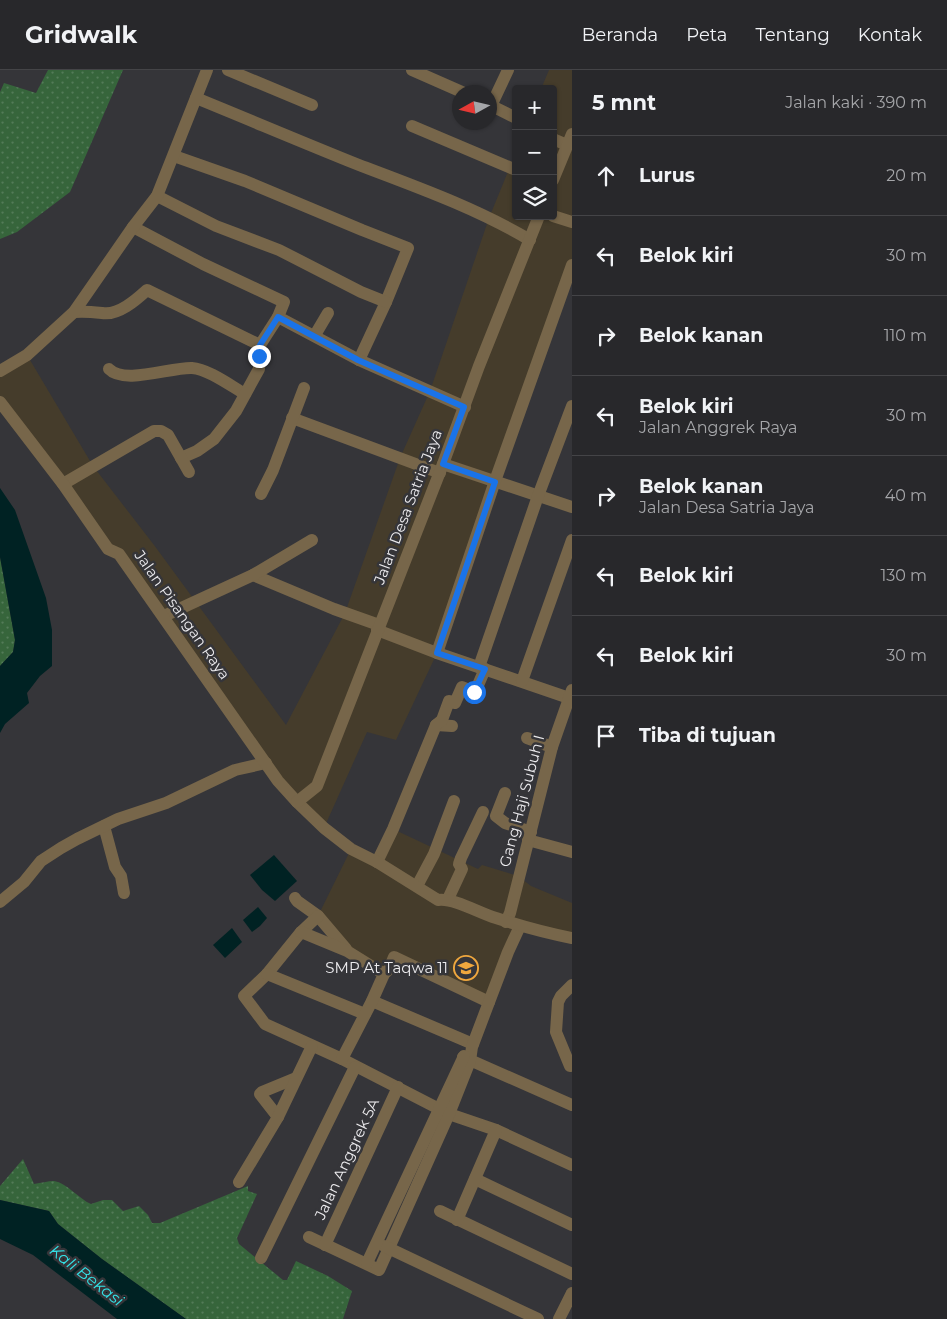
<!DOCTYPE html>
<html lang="id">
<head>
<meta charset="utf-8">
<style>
  :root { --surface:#28282b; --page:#303033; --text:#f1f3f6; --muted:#a5a6a9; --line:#444447 }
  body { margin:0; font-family:Montserrat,sans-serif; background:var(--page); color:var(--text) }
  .controls { position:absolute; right:15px; top:15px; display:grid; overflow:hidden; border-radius:5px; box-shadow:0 1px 4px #0004 }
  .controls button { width:45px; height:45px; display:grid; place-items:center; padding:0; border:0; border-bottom:1px solid var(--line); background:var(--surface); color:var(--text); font:25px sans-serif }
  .compass { position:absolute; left:452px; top:15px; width:45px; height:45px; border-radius:50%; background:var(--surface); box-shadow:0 1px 4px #0004; rotate:262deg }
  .stop { position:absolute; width:15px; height:15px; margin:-11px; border:4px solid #1a73e8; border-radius:50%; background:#fff }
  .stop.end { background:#1a73e8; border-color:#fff; box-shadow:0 1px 5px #0008 }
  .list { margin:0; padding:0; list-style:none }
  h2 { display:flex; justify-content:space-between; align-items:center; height:65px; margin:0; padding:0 20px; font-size:21px }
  h2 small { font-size:16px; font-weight:400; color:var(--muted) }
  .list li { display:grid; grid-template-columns:32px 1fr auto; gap:15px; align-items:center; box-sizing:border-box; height:80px; padding:0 20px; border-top:1px solid var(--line) }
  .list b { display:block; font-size:19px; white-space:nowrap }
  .list p { margin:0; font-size:16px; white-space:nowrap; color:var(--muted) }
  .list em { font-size:16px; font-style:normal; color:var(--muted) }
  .icon { flex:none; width:28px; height:28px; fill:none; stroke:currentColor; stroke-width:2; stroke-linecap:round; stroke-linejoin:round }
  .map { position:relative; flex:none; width:572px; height:1249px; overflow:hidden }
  header { display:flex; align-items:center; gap:30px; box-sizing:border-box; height:70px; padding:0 25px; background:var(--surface); border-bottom:1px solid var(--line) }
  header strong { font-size:24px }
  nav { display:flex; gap:28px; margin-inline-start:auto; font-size:18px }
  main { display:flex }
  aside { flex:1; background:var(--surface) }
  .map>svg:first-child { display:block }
  .commercial { fill:#453c2b }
  .green { fill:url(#green-dots) }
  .water { fill:#002223 }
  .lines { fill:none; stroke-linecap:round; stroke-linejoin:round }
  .minor { stroke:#77664a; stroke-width:12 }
  .tertiary { stroke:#77664a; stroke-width:12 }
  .route { stroke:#1a73e8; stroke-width:6 }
  .labels { text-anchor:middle; stroke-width:5; stroke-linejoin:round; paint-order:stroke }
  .street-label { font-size:15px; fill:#edecef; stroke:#353539 }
  .poi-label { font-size:15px; fill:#edecef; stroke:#353539; text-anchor:end }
  .water-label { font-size:16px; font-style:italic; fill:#33e2e6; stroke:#353539 }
</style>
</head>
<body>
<header>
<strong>Gridwalk</strong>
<nav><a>Beranda</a><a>Peta</a><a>Tentang</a><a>Kontak</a></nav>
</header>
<main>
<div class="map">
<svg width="572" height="1249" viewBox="0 0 572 1249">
  <defs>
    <pattern id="green-dots" width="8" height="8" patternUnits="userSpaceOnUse" patternTransform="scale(1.25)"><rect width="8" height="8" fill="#36653b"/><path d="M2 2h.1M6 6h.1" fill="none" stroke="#537b58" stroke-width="1.8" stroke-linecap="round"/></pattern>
  </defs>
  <rect width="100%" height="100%" fill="#353539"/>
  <g class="commercial">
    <path d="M549,0H572V195L437,583L396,670L367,662L324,758L297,732L0,332V301L27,285L93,396L154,475L286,655L345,543L400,388L430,321L489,148L516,82V146H553V19H541Z"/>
    <path d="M393,759L478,799L482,795L518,806L531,816L572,833V868L520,856L489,932L395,887L389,899L347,881L318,846L351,779L377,792Z"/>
  </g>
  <g class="green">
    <path d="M48,0H123L70,122L17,162L0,169V22L4,13L36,23Z"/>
    <path d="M0,487L15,570L13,582L0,596Z"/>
    <path d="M23,1089L34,1114C41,1113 48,1111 54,1111C67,1113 79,1129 91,1134L103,1130H112L123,1141L139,1136L148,1145L152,1153H160L248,1116V1121L257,1124L237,1168L239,1174L283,1210H287L296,1191L328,1206L352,1221L343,1249H186L102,1189L58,1154L49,1141L0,1130V1116Z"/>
  </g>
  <g class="water">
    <path d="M0,418L15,440L46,528L52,560V596L40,606L27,623L29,633L5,654L0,663V596L13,582L15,570L0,487Z"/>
    <path d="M274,785L297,811L275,831L262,820L250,805Z"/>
    <path d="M258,837L267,848L260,856L252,862L243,850Z"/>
    <path d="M232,858L242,872L225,888L213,875Z"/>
    <path d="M0,1130L49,1141L58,1154L102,1189L186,1249H117L33,1185L0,1169Z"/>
  </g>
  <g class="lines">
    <g class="minor">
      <path d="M228,0L312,35"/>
      <path d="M412,0L462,22"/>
      <path d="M196,28C250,50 304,73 359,95C417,117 476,138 530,170"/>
      <path d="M490,35L516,48"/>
      <path d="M491,36L508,0"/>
      <path d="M412,56L516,100"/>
      <path d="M553,69L567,75"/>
      <path d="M174,86L245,111L362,160L408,178L386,232L359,290"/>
      <path d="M157,126L216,156L279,180L361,222L386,232"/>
      <path d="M553,146L572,152"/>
      <path d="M133,157L203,194L284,232L278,247L359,290L465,337"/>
      <path d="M74,242C84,241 93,242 102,243C118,246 136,230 147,220L260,275"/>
      <path d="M315,265L328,243"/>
      <path d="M109,299C124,315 171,297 192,298C208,299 231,316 245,324"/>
      <path d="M0,301L27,285L74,242L133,157L157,126L207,0"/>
      <path d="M292,348L440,403"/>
      <path d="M181,388L197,381L214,369L236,341L259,299L260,275L278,247"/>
      <path d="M443,394L572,437"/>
      <path d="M63,414L154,361H161L168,365L189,402"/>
      <path d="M261,424L273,400L304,318"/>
      <path d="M253,505L334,539L379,555"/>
      <path d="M164,546L253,505L312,470"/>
      <path d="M377,560L437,583L569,628"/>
      <path d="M437,583L495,411L572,195"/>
      <path d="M479,597L538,426L572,336"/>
      <path d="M522,611L572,470"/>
      <path d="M436,655L452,656"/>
      <path d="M527,668L552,677"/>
      <path d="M505,723L496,746L505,753L531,762"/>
      <path d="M104,756L115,797L121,806L124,823"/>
      <path d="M528,770L572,782"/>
      <path d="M377,792L393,759L436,655L442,650L449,631L455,633L462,617L475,622L485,599"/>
      <path d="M417,816L434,784L454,731"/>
      <path d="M295,828L297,831L318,846L346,879"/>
      <path d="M448,829L462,799L459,794L461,788L483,742"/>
      <path d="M0,832L24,812L41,791L61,778L77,769L118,749L166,733L235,700L266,693"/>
      <path d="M318,846L301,862L267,904L244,926L265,954L342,989L449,1044L496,1060L572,1095"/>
      <path d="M506,852L510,843L552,677L572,620"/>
      <path d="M301,862L347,881L384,904"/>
      <path d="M267,904L365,944"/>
      <path d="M372,931L473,974"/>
      <path d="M463,987L572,1035"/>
      <path d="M342,989L372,931L384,904L389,899L394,887L489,932"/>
      <path d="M570,996L556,962L558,932L561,926L572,915"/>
      <path d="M278,1047L260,1024L262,1022L296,1008"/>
      <path d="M475,1109L572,1155"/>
      <path d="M239,1112L278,1047L312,976"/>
      <path d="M440,1141L572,1204"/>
      <path d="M457,1150L496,1060"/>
      <path d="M309,1167L379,1200L380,1198L449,1044L470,991L472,977L508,882L520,856"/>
      <path d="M325,1175L398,1017"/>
      <path d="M384,1176L538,1249"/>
      <path d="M261,1188L355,997"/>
      <path d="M367,1193L464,986"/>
      <path d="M559,1249L572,1223"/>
    </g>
    <g class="tertiary">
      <path d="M553,110L572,64"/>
      <path d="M0,332L63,414L108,479L119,484L278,711L297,732L324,758L351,779L377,792L438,830C455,828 479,843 496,848C521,856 546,863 572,868"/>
      <path d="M297,732L317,716L443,394L479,296L539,146"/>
    </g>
  </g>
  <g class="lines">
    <path class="route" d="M259,286L260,275L278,247L358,290L464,337L443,394L495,412L437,583L485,599L474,622"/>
  </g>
  <defs>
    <symbol id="school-ring" viewBox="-11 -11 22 22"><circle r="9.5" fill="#353539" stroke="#efa73e" stroke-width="1.5"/><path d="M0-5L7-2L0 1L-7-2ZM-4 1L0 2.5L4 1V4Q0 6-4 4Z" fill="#efa73e"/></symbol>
  </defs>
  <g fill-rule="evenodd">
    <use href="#school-ring" x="452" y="884" width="28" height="28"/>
  </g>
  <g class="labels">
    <g class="street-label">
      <text transform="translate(408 437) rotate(-69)" y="5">Jalan Desa Satria Jaya</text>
      <text transform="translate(182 545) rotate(55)" y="5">Jalan Pisangan Raya</text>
      <text transform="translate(522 731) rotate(-75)" y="5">Gang Haji Subuh I</text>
      <text transform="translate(347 1089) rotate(-65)" y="5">Jalan Anggrek 5A</text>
    </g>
    <g class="poi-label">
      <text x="448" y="903">SMP At Taqwa 11</text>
    </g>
    <g class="water-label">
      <text transform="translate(87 1205) rotate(38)" y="6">Kali Bekasi</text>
    </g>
  </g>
</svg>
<div class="controls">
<button>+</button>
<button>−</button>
<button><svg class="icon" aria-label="layers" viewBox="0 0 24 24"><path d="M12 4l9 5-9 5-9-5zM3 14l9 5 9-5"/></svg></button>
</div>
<svg class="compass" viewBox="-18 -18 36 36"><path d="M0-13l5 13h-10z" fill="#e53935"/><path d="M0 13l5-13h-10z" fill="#a5a6a9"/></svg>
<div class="stop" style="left:474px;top:622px"></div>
<div class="stop end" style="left:259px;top:286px"></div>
</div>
<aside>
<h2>5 mnt<small>Jalan kaki · 390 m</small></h2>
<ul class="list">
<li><svg class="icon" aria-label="ahead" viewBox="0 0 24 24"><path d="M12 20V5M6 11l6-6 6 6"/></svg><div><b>Lurus</b></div><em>20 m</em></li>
<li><svg class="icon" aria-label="left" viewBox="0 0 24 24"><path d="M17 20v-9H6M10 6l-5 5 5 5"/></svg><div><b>Belok kiri</b></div><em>30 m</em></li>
<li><svg class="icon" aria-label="right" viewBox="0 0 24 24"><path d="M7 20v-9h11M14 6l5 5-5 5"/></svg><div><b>Belok kanan</b></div><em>110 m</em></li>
<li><svg class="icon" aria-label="left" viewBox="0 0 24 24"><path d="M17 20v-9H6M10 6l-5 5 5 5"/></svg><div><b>Belok kiri</b><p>Jalan Anggrek Raya</p></div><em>30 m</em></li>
<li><svg class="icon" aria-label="right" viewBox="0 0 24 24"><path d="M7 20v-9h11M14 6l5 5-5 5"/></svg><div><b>Belok kanan</b><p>Jalan Desa Satria Jaya</p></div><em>40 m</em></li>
<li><svg class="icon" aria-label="left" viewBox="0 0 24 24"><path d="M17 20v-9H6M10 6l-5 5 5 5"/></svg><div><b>Belok kiri</b></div><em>130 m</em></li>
<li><svg class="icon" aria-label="left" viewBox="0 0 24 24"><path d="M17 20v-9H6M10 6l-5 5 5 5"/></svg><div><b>Belok kiri</b></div><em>30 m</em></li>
<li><svg class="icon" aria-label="arrive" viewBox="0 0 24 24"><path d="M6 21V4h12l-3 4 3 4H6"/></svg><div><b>Tiba di tujuan</b></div></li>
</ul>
</aside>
</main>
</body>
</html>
